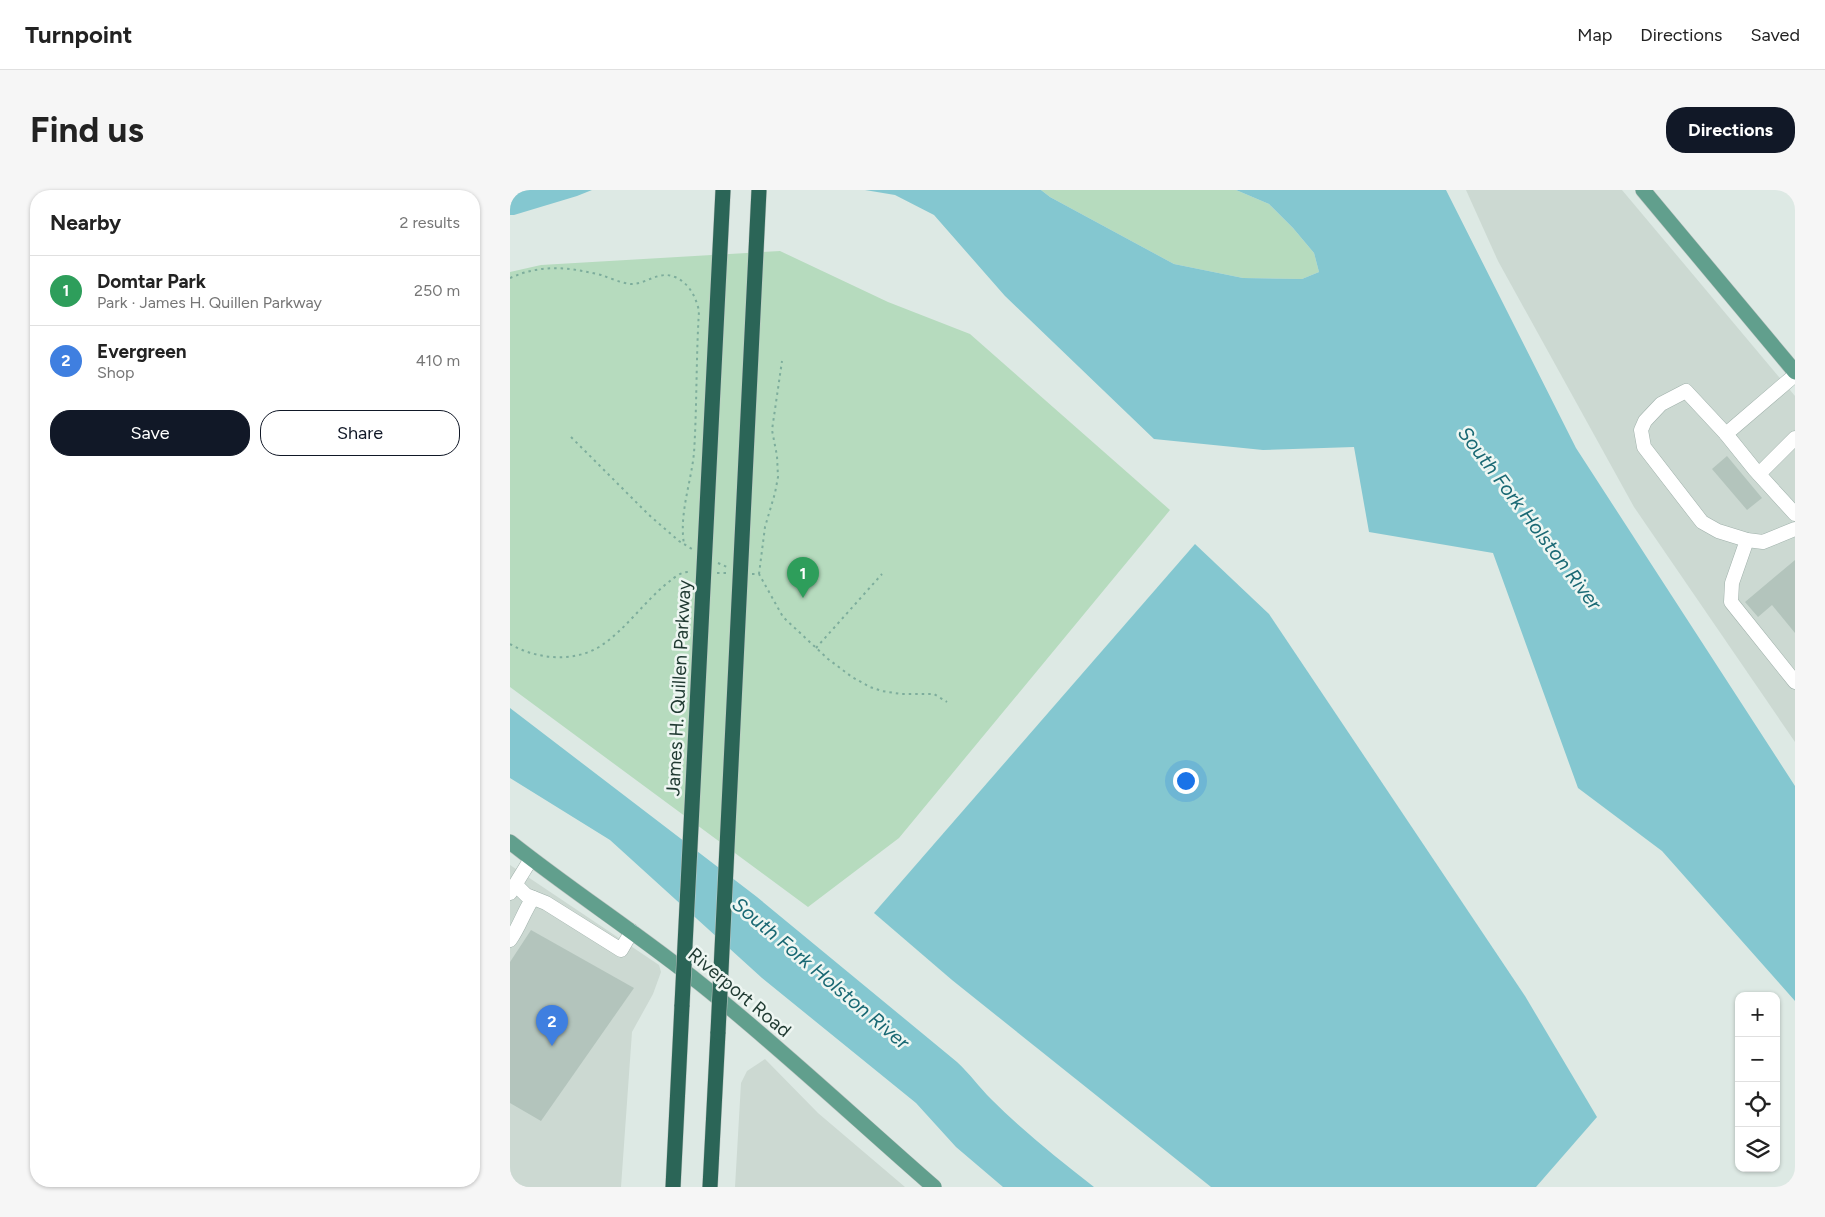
<!DOCTYPE html>
<html lang="en">
<head>
<meta charset="utf-8">
<style>
  :root { --surface:#fff; --page:#f6f6f6; --text:#222; --muted:#767676; --line:#e0e0e0; --accent:#111827 }
  body { margin:0; font-family:Figtree,sans-serif; background:var(--page); color:var(--text) }
  .controls { position:absolute; right:15px; bottom:15px; display:grid; overflow:hidden; border-radius:10px; box-shadow:0 1px 4px #0004 }
  .controls button { width:45px; height:45px; display:grid; place-items:center; padding:0; border:0; border-bottom:1px solid var(--line); background:var(--surface); color:var(--text); font:25px sans-serif }
  .you { position:absolute; left:675px; top:590px; width:18px; height:18px; margin:-12px; border:4px solid #fff; border-radius:50%; background:#1a73e8; box-shadow:0 0 0 8px #1a73e833 }
  .badge { display:grid; place-items:center; width:32px; height:32px; border-radius:50%; background:var(--accent); color:#fff; font-size:16px; font-weight:700 }
  .pin { position:absolute; translate:-50% -41px; filter:drop-shadow(0 1px 2px #0008) }
  .pin::after { content:''; position:absolute; top:26px; width:18px; height:15px; background:inherit; clip-path:polygon(0 0,100% 0,50% 100%) }
  .list { margin:0; padding:0; list-style:none }
  h2 { display:flex; justify-content:space-between; align-items:center; height:65px; margin:0; padding:0 20px; font-size:21px }
  h2 small { font-size:16px; font-weight:400; color:var(--muted) }
  .list li { display:grid; grid-template-columns:32px 1fr auto; gap:15px; align-items:center; box-sizing:border-box; height:70px; padding:0 20px; border-top:1px solid var(--line) }
  .list b { display:block; font-size:19px; white-space:nowrap }
  .list p { margin:0; font-size:16px; white-space:nowrap; color:var(--muted) }
  .list em { font-size:16px; font-style:normal; color:var(--muted) }
  .actions { display:flex; gap:10px; padding:15px 20px }
  .actions a { flex:1; padding:11px 0; border:1px solid var(--accent); border-radius:20px; text-align:center; font-size:18px; color:var(--accent) }
  .actions .main { background:var(--accent); color:#fff }
  .icon { flex:none; width:28px; height:28px; fill:none; stroke:currentColor; stroke-width:2; stroke-linecap:round; stroke-linejoin:round }
  .map { position:relative; flex:none; width:1285px; height:997px; overflow:hidden; border-radius:20px }
  header { display:flex; align-items:center; gap:30px; box-sizing:border-box; height:70px; padding:0 25px; background:var(--surface); border-bottom:1px solid var(--line) }
  header strong { font-size:24px }
  nav { display:flex; gap:28px; margin-inline-start:auto; font-size:18px }
  .intro { display:flex; align-items:center; justify-content:space-between; box-sizing:border-box; height:120px; padding:0 30px }
  h1 { margin:0; font-size:35px }
  .button { padding:12px 22px; border-radius:20px; background:var(--accent); color:#fff; font-size:18px; font-weight:700 }
  main { display:flex; gap:30px; padding:0 30px }
  aside { flex:1; background:var(--surface); border-radius:20px; box-shadow:0 1px 4px #0004 }
  .map>svg:first-child { display:block }
  .built { fill:#ccd9d2 }
  .green { fill:#b6dbbe }
  .water { fill:#84c7d0 }
  .building { fill:#b3c4bc }
  .lines { fill:none; stroke-linecap:round; stroke-linejoin:round }
  .minor-casing { stroke:#a0b1ab; stroke-width:15 }
  .major-casing { stroke:#bcc4c1; stroke-width:16 }
  .highway-casing { stroke:#bcc4c1; stroke-width:16 }
  .path { stroke:#7dad9c; stroke-width:2; stroke-dasharray:2.5 4; stroke-linecap:butt }
  .minor { stroke:#fff; stroke-width:14 }
  .major { stroke:#619f8d; stroke-width:15 }
  .highway { stroke:#2b6557; stroke-width:15 }
  .highway-bridge-casing { stroke:#bcc4c1; stroke-width:16; stroke-linecap:butt }
  .highway-bridge { stroke:#2b6557; stroke-width:15 }
  .labels { text-anchor:middle; stroke-width:5; stroke-linejoin:round; paint-order:stroke }
  .street-label { font-size:19px; fill:#1f3931; stroke:#eef6f2 }
  .water-label { font-size:20px; font-style:italic; fill:#1a6974; stroke:#eef6f2 }
</style>
</head>
<body>
<header>
<strong>Turnpoint</strong>
<nav><a>Map</a><a>Directions</a><a>Saved</a></nav>
</header>
<div class="intro"><h1>Find us</h1><a class="button">Directions</a></div>
<main>
<aside>
<h2>Nearby<small>2 results</small></h2>
<ul class="list">
<li><span class="badge" style="background:#2e9e5b">1</span><div><b>Domtar Park</b><p>Park · James H. Quillen Parkway</p></div><em>250 m</em></li>
<li><span class="badge" style="background:#3f7fe0">2</span><div><b>Evergreen</b><p>Shop</p></div><em>410 m</em></li>
</ul>
<div class="actions"><a class="main">Save</a><a>Share</a></div>
</aside>
<div class="map">
<svg width="1285" height="997" viewBox="0 0 1285 997">
  <rect width="100%" height="100%" fill="#dde9e4"/>
  <g class="built">
    <path d="M956,0H1112L1285,206V552L1124,317L988,71Z"/>
    <path d="M0,675L149,775L151,782L143,804L122,842L111,997H0Z"/>
    <path d="M255,869L308,923L395,997H225L231,893L237,881Z"/>
  </g>
  <g class="green">
    <path d="M531,0H726L759,14L783,38L804,63L809,82L792,89L733,88L664,74L540,7Z"/>
    <path d="M270,61L378,112L460,144L660,320L389,648L298,717L0,497V82L31,75Z"/>
  </g>
  <g class="water">
    <path d="M0,0H82L67,6L4,25H0Z"/>
    <path d="M355,0H531L540,7L664,74L733,88L792,89L809,82L804,63L783,38L759,14L726,0H936L1066,258L1285,596V811L1152,661L1068,598L983,363L859,342L844,257L753,260L644,249L495,106L424,25L385,5Z"/>
    <path d="M685,354L759,424L1015,806L1087,927L1026,997H701L442,790L364,723Z"/>
    <path d="M0,518L247,707L447,872C460,884 469,897 481,909C513,941 548,969 584,997H493L446,957L406,913L252,788L100,650L0,588Z"/>
  </g>
  <g class="building">
    <path d="M1217,266L1252,308L1237,320L1202,279Z"/>
    <path d="M1285,370V443L1262,415L1248,427L1235,412Z"/>
    <path d="M21,740L124,798L31,931L0,913V772Z"/>
  </g>
  <g class="lines">
    <defs>
      <g id="minor">
        <path d="M1285,185L1216,244L1245,280L1285,324"/>
        <path d="M1216,244L1176,201L1151,214L1135,231L1131,240L1134,257L1192,332L1208,341L1237,350L1253,352L1285,339"/>
        <path d="M1249,284L1285,248"/>
        <path d="M1237,350L1222,393L1221,412L1285,492"/>
        <path d="M6,695L16,705L36,713L111,760L122,741"/>
        <path d="M0,703L21,669"/>
        <path d="M0,750C10,736 13,723 23,708"/>
      </g>
      <g id="major">
        <path d="M1133,0L1285,182"/>
        <path d="M0,652C63,702 130,745 192,795C272,859 347,930 424,997"/>
      </g>
      <g id="highway">
        <path d="M163,997L172,815"/>
        <path d="M200,997L208,842"/>
      </g>
    </defs>
    <use href="#minor" class="minor-casing"/>
    <use href="#major" class="major-casing"/>
    <use href="#highway" class="highway-casing"/>
    <g class="path">
      <path d="M0,88C31,74 59,77 91,85C100,88 111,93 121,94C137,94 149,80 165,87C179,93 186,107 189,121C186,168 187,216 184,263C181,293 169,324 174,354"/>
      <path d="M61,247L139,325L169,351L182,359"/>
      <path d="M208,373L217,377"/>
      <path d="M207,383H217"/>
      <path d="M242,384H249L273,427L318,469L342,487L360,497L372,501L391,504H424L437,512"/>
      <path d="M249,384L255,337L265,303L268,287L267,266L262,240L272,171"/>
      <path d="M0,454C26,469 62,473 89,457C116,440 134,411 160,391C165,387 172,381 180,382"/>
      <path d="M306,458L372,384"/>
    </g>
    <use href="#minor" class="minor"/>
    <use href="#major" class="major"/>
    <use href="#highway" class="highway"/>
    <defs>
      <g id="highway-bridge">
        <path d="M172,815L213,0"/>
        <path d="M208,842L249,0"/>
      </g>
    </defs>
    <use href="#highway-bridge" class="highway-bridge-casing"/>
    <use href="#highway-bridge" class="highway-bridge"/>
  </g>
  <g class="labels">
    <g class="street-label">
      <text transform="translate(168 498) rotate(-87)" y="7">James H. Quillen Parkway</text>
      <text transform="translate(230 802) rotate(40)" y="7">Riverport Road</text>
    </g>
    <g class="water-label">
      <text transform="translate(1020 328) rotate(53)" y="7">South Fork Holston River</text>
      <text transform="translate(311 783) rotate(40)" y="7">South Fork Holston River</text>
    </g>
  </g>
</svg>
<div class="controls">
<button>+</button>
<button>−</button>
<button><svg class="icon" aria-label="locate" viewBox="0 0 24 24"><circle cx="12" cy="12" r="6"/><path d="M12 2v4M12 18v4M2 12h4M18 12h4"/></svg></button>
<button><svg class="icon" aria-label="layers" viewBox="0 0 24 24"><path d="M12 4l9 5-9 5-9-5zM3 14l9 5 9-5"/></svg></button>
</div>
<div class="you"></div>
<div class="pin badge" style="left:293px;top:408px;background:#2e9e5b">1</div>
<div class="pin badge" style="left:42px;top:856px;background:#3f7fe0">2</div>
</div>
</main>
</body>
</html>
